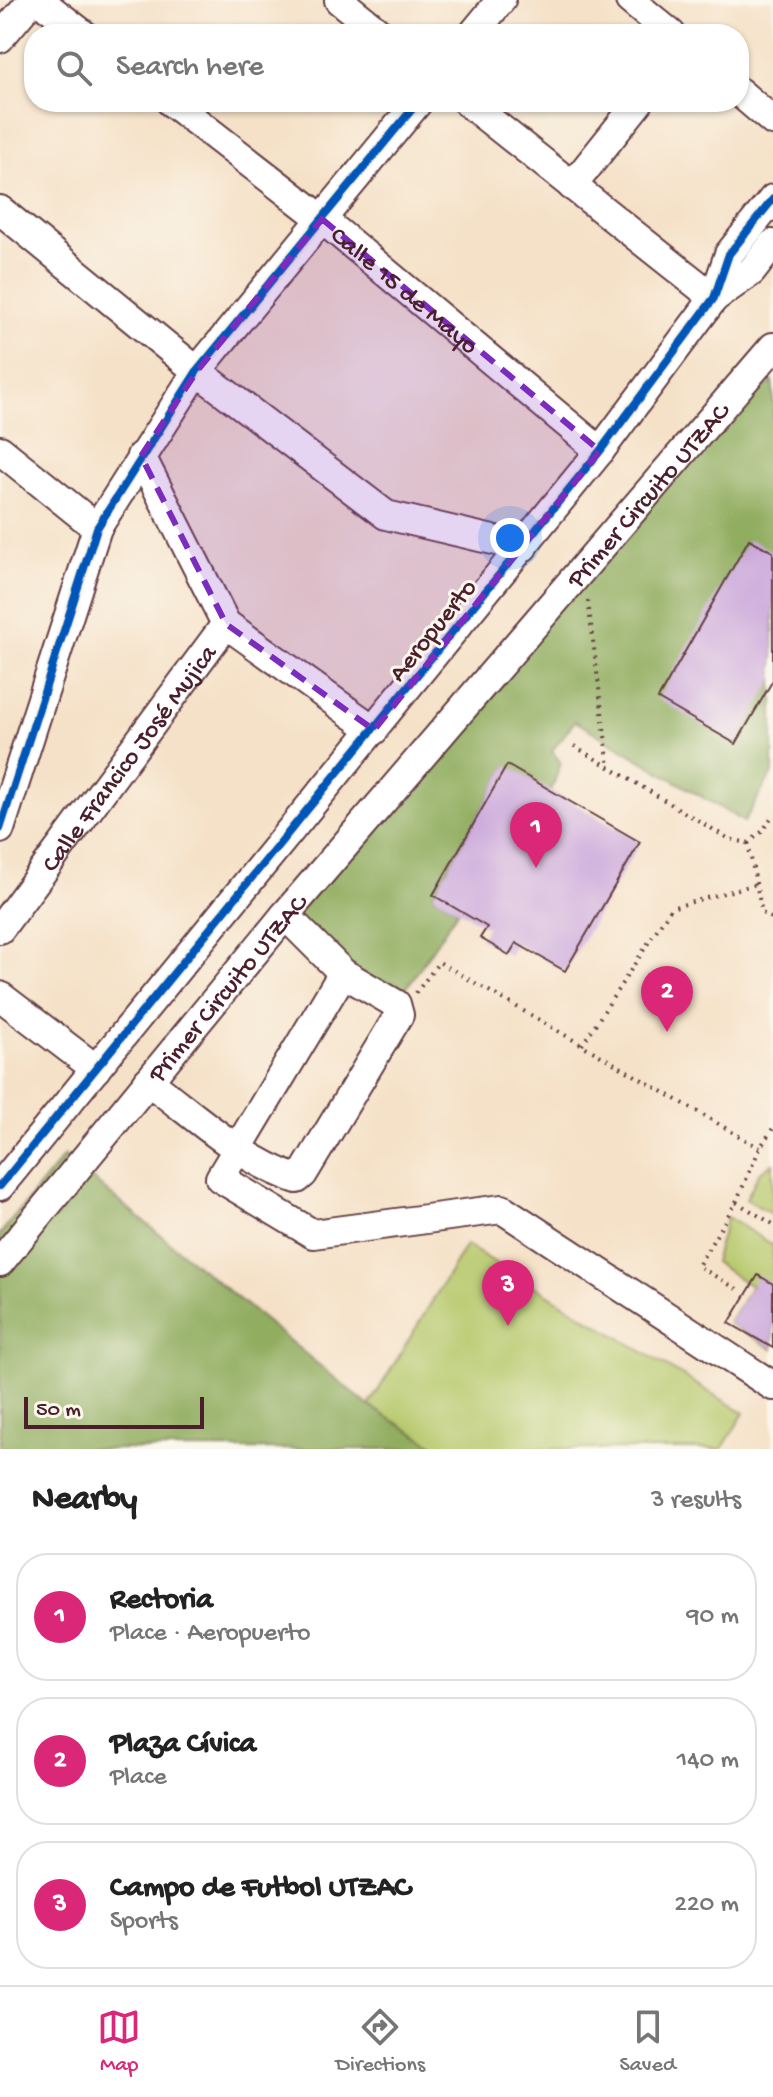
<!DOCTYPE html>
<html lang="en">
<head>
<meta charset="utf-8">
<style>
  :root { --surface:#fff; --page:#f6f6f6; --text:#222; --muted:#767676; --line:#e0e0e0; --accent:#db2777 }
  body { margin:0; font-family:"Gochi Hand",sans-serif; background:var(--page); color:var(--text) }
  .scale { position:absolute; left:24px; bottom:20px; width:180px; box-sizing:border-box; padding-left:8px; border:4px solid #4a1f2b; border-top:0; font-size:22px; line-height:28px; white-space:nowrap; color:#4a1f2b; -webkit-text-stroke:6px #fbf7ec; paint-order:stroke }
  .you { position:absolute; left:510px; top:538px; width:28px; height:28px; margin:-20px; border:6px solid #fff; border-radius:50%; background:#1a73e8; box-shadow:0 0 0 12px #1a73e833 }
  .badge { display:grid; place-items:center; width:52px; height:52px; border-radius:50%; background:var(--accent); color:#fff; font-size:26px; font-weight:700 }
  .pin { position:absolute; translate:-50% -66px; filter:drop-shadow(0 2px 4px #0008) }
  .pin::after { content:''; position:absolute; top:42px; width:28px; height:24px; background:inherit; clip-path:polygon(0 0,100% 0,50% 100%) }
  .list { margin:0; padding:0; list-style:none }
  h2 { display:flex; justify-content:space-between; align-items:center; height:104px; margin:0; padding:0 32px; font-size:34px }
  h2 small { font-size:26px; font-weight:400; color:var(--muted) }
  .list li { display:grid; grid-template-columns:52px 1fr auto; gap:24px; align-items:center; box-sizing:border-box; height:128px; margin:0 16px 16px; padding:0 16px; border:2px solid var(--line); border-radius:32px }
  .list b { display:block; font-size:30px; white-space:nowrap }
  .list p { margin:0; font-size:26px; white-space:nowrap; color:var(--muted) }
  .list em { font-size:26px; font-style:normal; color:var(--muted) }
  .icon { flex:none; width:44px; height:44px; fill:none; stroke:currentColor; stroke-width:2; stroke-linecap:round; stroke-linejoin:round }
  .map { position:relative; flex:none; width:773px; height:1449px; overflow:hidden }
  .search { position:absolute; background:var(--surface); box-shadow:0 2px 6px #0004; left:24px; right:24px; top:24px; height:88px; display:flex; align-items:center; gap:20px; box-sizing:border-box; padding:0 28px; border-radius:32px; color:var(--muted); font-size:30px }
  .sheet { height:536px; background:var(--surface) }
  nav { display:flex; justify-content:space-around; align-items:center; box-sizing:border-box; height:112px; border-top:2px solid var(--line); background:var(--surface); font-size:22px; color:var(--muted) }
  nav a { display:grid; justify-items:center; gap:4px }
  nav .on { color:var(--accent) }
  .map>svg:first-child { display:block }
  .green { fill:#b7c96d; stroke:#80744c; stroke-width:2 }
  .forest { fill:#91ad60; stroke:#6e6646; stroke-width:2 }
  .building { fill:#cca9dc }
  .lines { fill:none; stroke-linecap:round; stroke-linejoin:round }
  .minor-casing { stroke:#643c42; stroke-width:32 }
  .path { stroke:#643c42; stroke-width:4; stroke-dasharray:2 6; stroke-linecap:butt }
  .minor { stroke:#fff; stroke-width:28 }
  .cycleway-casing { stroke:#fbf7ec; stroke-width:13 }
  .cycleway { stroke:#0057b8; stroke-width:8 }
  .marked { fill:#7b2cbf; fill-opacity:0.2; stroke:#7b2cbf; stroke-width:6; stroke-dasharray:16 10; stroke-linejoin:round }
  .labels { text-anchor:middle; stroke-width:6; stroke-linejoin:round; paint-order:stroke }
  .street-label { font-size:26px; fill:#4a1f2b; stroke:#fbf7ec }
</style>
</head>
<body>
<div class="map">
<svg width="773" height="1449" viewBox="0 0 773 1449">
  <rect width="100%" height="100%" fill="#fbf7ec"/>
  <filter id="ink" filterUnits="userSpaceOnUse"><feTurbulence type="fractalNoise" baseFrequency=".0125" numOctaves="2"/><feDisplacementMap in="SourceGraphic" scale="16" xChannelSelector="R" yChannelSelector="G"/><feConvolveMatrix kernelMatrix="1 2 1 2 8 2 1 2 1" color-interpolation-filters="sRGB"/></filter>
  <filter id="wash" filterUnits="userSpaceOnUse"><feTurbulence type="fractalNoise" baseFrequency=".006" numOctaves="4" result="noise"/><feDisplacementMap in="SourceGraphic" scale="32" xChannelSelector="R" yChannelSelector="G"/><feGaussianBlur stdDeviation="1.8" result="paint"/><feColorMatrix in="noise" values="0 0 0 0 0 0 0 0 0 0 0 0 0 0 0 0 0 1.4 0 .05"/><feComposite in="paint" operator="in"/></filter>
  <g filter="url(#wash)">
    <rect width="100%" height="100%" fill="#f5e1c7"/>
    <g class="green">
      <path d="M773,1163V1215L746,1199L759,1173Z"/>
      <path d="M727,1217L773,1245V1349L729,1323L751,1286L714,1262Z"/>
      <path d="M466,1245L744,1413L722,1449H440L369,1406Z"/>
    </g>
    <g class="forest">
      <path d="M773,381V772L744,822L575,721L552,751L561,763L551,791L507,766L433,895L458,910L396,1004L285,915L725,417Z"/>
      <path d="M64,1156L369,1406L440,1449H0V1234Z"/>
    </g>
    <g id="blocks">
      <g class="building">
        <path d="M749,539L773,552V680L736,744L658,699Z"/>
        <path d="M507,765L640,842L565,971L516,943L509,955L480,938L487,927L433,895Z"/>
        <path d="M758,1275L773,1284V1348L729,1323Z"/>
      </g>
    </g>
  </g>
  <g filter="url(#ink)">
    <use href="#blocks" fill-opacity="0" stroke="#643c42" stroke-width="2"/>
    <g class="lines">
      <defs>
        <g id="minor">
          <path d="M39,0L83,34"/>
          <path d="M339,0L381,34"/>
          <path d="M630,0L671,34"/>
          <path d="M473,34L501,0"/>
          <path d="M0,38L32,0"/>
          <path d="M739,92L773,121"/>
          <path id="s1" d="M171,102L322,219L600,451"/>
          <path d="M467,102L714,298"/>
          <path d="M572,186L639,102"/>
          <path d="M0,210L197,371L386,515L523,547"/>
          <path d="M714,298L751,272L773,244"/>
          <path d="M0,450L97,528"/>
          <path d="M141,456L226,624L374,730"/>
          <path d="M0,829L97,528L197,371L418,102"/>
          <path id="s2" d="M0,929L226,624"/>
          <path d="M343,973L220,1178L313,1234L502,1209L773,1386"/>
          <path d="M0,996L96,1069"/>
          <path d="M148,1081C194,1115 242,1161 297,1179L303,1174L399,1015L396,1004L343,973L285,915"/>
          <path d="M0,1186L600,451L714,298L729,254L773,199"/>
          <path id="s3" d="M0,1262L285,915L773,347"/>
        </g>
      </defs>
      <use href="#minor" class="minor-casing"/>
      <g class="path">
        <path d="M588,601L609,767"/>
        <path d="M574,746L729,839L748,843L763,831L773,814"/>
        <path d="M748,843L762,913L773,919"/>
        <path d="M416,993L439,962L760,1148"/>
        <path d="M582,1045L671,908L756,884"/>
        <path d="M736,1202L760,1148L773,1128"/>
        <path d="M737,1289L698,1266L736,1202L773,1224"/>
      </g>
      <use href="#minor" class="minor"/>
      <defs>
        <g id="cycleway">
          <path d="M0,829L97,528L197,371L418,102"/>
          <path d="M0,1186L600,451L714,298L729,254L773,199"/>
        </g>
      </defs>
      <use href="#cycleway" class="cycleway-casing"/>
      <use href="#cycleway" class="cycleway"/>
    </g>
  </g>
  <path class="marked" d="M322,219L600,451L374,730L226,624L141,456L197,371Z"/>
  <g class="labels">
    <g class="street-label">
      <text dy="9" stroke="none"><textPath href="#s1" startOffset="300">Calle 15 de Mayo</textPath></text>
      <text dy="9" stroke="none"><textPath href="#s3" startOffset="1004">Primer Circuito UTZAC</textPath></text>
      <text transform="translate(431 629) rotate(-51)" y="9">Aeropuerto</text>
      <text dy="9" stroke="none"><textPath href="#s2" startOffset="214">Calle Francico José Mujica</textPath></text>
      <text dy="9" stroke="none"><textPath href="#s3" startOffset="356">Primer Circuito UTZAC</textPath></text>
    </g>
  </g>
</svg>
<div class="scale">50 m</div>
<div class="you"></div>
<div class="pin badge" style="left:536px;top:868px">1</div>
<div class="pin badge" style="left:667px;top:1032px">2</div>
<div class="pin badge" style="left:508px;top:1326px">3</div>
<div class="search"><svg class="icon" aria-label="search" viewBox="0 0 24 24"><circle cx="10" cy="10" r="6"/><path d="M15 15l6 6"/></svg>Search here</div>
</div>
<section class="sheet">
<h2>Nearby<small>3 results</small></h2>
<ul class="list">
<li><span class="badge">1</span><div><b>Rectoria</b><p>Place · Aeropuerto</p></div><em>90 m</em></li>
<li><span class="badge">2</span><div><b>Plaza Cívica</b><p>Place</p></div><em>140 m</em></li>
<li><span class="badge">3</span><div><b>Campo de Futbol UTZAC</b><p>Sports</p></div><em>220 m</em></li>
</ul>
</section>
<nav>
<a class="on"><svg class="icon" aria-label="map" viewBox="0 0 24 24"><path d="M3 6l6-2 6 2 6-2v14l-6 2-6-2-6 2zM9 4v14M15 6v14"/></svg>Map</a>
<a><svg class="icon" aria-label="directions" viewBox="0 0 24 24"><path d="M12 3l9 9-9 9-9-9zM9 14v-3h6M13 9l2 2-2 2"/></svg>Directions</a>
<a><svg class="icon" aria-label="saved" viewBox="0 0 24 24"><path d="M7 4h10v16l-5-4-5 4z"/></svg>Saved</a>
</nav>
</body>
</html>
